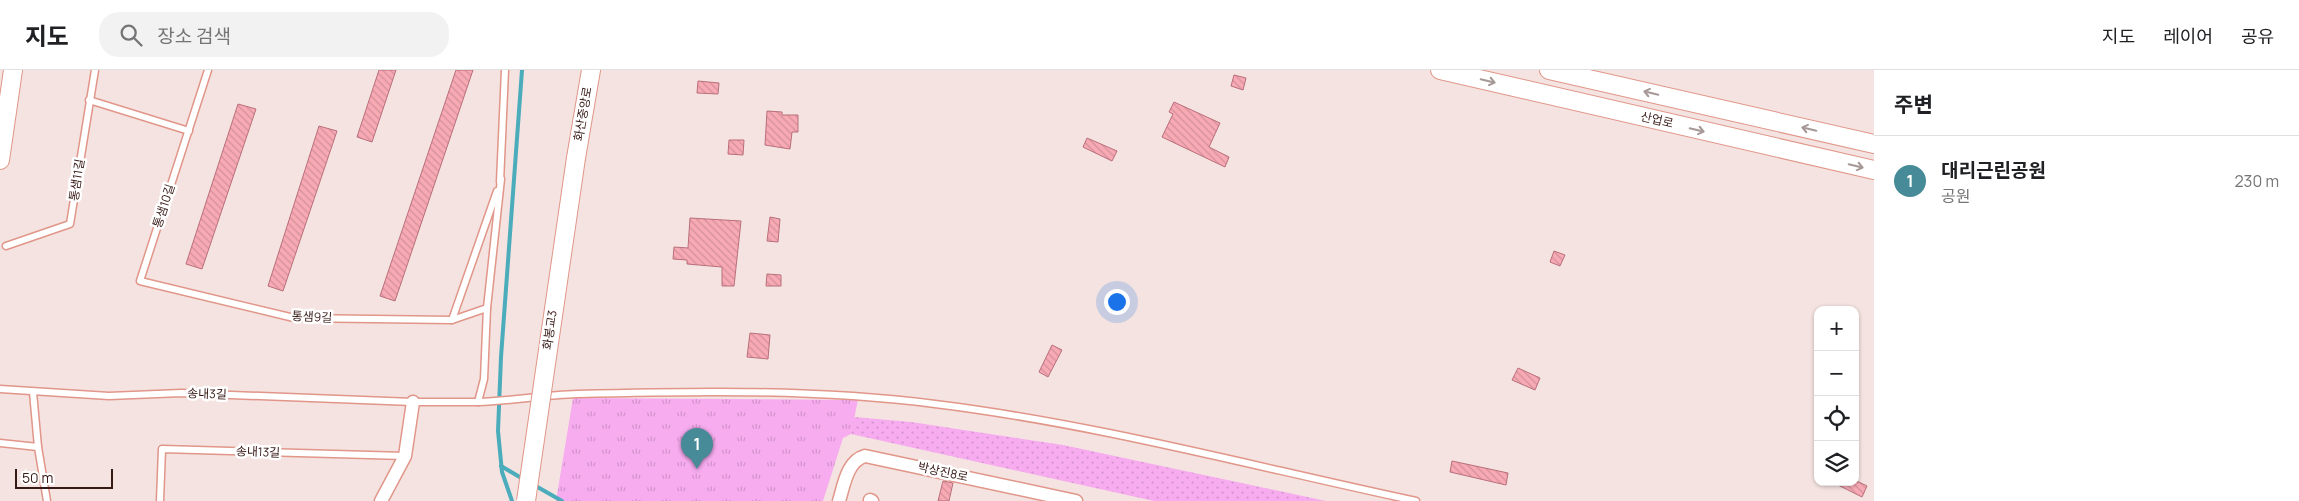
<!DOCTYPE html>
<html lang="ko">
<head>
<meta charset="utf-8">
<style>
  :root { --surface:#fff; --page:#f2f2f2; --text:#202124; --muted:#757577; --line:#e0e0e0; --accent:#468b97 }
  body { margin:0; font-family:Manrope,"Noto Sans KR",sans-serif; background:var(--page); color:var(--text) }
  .controls { position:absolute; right:15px; bottom:15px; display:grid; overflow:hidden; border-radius:10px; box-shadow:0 1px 4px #0004 }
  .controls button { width:45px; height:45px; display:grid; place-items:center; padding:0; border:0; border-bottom:1px solid var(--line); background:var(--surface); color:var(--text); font:25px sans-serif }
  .scale { position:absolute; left:15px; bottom:12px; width:98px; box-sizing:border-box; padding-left:5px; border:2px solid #361915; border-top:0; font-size:14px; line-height:18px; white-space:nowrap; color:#361915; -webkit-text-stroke:4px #fff; paint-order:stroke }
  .you { position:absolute; left:1116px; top:231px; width:18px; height:18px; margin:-12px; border:4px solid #fff; border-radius:50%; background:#1a73e8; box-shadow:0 0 0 8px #1a73e833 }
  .badge { display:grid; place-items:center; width:32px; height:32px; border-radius:50%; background:var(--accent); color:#fff; font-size:16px; font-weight:700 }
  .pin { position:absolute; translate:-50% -41px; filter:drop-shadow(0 1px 2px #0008) }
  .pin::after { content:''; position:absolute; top:26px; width:18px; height:15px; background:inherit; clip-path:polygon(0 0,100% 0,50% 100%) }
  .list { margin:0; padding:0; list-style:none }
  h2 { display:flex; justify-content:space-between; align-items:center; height:65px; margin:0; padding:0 20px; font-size:21px }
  h2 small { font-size:16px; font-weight:400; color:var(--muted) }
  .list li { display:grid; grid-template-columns:32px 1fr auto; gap:15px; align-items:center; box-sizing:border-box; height:90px; padding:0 20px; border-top:1px solid var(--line) }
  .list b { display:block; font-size:19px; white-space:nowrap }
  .list p { margin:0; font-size:16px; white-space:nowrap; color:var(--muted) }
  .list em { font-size:16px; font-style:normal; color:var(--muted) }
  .icon { flex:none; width:28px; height:28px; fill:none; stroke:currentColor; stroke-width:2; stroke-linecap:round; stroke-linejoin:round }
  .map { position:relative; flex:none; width:1874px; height:431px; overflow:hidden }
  header { display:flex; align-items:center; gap:30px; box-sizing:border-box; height:70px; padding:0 25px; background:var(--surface); border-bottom:1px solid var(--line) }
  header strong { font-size:24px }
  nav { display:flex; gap:28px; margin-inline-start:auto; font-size:18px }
  .search { width:350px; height:45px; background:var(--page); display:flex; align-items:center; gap:12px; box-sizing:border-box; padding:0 18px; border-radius:20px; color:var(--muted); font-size:19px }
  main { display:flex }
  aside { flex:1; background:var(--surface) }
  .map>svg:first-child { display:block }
  .grass { fill:url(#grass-dots) }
  .park { fill:url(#park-tufts) }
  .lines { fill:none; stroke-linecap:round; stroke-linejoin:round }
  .stream { stroke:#4bacbc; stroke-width:4 }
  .building { fill:url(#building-back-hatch); stroke:#b96f7b }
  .lane-casing { stroke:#e19689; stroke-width:9 }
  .street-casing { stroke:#e19689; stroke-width:15 }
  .secondary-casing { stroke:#e19689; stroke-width:20 }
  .lane { stroke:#fff; stroke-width:6 }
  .street { stroke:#fff; stroke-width:12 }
  .secondary { stroke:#fff; stroke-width:18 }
  .secondary-bridge-casing { stroke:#e19689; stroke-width:20; stroke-linecap:butt }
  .secondary-bridge { stroke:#fff; stroke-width:18 }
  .oneway { stroke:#a59896 }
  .labels { text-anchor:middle; stroke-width:5; stroke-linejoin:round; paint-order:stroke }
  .street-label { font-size:12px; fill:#361915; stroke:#fff }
</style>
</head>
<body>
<header>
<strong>지도</strong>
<div class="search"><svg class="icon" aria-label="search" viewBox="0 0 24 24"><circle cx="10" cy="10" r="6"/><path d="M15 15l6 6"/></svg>장소 검색</div>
<nav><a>지도</a><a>레이어</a><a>공유</a></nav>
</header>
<main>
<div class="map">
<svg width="1874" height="431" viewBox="0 0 1874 431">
  <defs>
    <pattern id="grass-dots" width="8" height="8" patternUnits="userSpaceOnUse" patternTransform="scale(1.25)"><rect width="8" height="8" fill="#f7acf0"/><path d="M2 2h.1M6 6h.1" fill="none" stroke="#d493cd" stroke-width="1.8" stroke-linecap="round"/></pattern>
    <pattern id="park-tufts" width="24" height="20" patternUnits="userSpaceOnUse" patternTransform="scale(1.25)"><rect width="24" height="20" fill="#f7acf0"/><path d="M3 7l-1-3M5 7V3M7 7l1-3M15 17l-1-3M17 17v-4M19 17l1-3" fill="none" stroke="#d493cd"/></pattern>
    <pattern id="building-back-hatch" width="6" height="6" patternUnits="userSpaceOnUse" patternTransform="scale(1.25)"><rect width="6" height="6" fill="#f7a9b4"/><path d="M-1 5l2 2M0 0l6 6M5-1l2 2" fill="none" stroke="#d4919a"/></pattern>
  </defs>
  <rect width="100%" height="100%" fill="#f4e3e0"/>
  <path class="grass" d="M854,347L911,352L1063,375L1326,431H1154L851,364Z"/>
  <path class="park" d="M573,328L858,330L851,364L843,368L823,431H556Z"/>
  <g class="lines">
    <g class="stream">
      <path d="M501,396L523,409"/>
      <path d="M534,415L562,431"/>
      <path d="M512,431L502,402L498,361L501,287L522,0"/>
    </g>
  </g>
  <g class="building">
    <path d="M379,0H396L372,72L357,67Z"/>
    <path d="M456,0H473L395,231L380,226Z"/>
    <path d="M1234,5L1246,8L1243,20L1231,16Z"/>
    <path d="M698,11L719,13L718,24L697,23Z"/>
    <path d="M1174,32L1220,53L1209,77L1229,87L1225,97L1162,67L1173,44L1169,42Z"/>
    <path d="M238,34L256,39L202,199L186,194Z"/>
    <path d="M767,41L782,42V45H798V62H792L790,79L765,75Z"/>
    <path d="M319,56L337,61L283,221L268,216Z"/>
    <path d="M1087,68L1117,81L1112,91L1083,77Z"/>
    <path d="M729,70H744L743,85L728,84Z"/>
    <path d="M770,147L780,149L778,172L767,171Z"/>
    <path d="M690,148L741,151L734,216H722V197L687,194V190L673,189L674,177L688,178Z"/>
    <path d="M1554,181L1565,185L1560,196L1550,192Z"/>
    <path d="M767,204L781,205V216H766Z"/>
    <path d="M750,263L770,265L768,289L747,287Z"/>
    <path d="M1052,275L1062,280L1048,307L1039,302Z"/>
    <path d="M1518,298L1540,308L1535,320L1512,310Z"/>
    <path d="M1452,391L1508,403L1506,415L1450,402Z"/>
    <path d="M943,411L953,413L949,431H938Z"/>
    <path d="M1832,412H1859L1867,416L1862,427Z"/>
  </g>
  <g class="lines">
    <defs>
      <g id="lane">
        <path d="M208,0L140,211L294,248L452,250L487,238"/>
        <path d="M89,30L189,61"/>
        <path d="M500,112L505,0"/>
        <path d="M6,176L70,154L95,0"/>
        <path d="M452,250L497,121"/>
        <path d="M0,319L109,326L181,323L413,332H478L484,309L487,238L501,109"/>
        <path d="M33,322L38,377L47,431"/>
        <path d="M478,332C511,331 544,325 577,324C696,321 817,319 935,334C1097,354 1256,397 1416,431"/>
        <path d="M0,373L38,377"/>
        <path d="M160,431L162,379L405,386"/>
      </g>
      <g id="street">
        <path d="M870,430L872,431"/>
        <path d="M381,431L405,386L413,332"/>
        <path d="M839,431C844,415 847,391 865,386L1076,431"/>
      </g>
      <g id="secondary">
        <path d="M1440,0L1874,100"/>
        <path d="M1549,0L1874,74"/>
        <path d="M576,88L591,0"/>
        <path d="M0,90L13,0"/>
      </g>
    </defs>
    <use href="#lane" class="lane-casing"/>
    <use href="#street" class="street-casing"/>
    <use href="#secondary" class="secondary-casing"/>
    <use href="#lane" class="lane"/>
    <use href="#street" class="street"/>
    <use href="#secondary" class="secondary"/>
    <defs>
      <path id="secondary-bridge" d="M526,431L576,88"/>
    </defs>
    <use href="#secondary-bridge" class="secondary-bridge-casing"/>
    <use href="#secondary-bridge" class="secondary-bridge"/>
  </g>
  <defs><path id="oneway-shaft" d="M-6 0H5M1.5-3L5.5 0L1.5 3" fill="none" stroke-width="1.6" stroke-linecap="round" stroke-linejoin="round" transform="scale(1.25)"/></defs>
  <g class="oneway">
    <use href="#oneway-shaft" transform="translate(1488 11) rotate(13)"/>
    <use href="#oneway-shaft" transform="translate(1651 23) rotate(-167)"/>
    <use href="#oneway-shaft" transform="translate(1809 59) rotate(-167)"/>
    <use href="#oneway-shaft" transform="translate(1697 60) rotate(13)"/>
    <use href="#oneway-shaft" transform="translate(1856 96) rotate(13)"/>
  </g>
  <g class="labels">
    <g class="street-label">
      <text transform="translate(583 44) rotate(-80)" y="4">화산중앙로</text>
      <text transform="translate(1657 50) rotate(13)" y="4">산업로</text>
      <text transform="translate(77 110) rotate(-81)" y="4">통샘11길</text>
      <text transform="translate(164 136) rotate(-72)" y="4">통샘10길</text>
      <text transform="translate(312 247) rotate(3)" y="4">통샘9길</text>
      <text transform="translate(550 260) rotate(-82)" y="4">화봉교3</text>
      <text transform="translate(207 324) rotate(2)" y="4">송내3길</text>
      <text transform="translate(258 382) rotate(2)" y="4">송내13길</text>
      <text transform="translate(943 402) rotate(12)" y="4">박상진8로</text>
    </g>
  </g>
</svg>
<div class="controls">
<button>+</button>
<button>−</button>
<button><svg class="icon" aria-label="locate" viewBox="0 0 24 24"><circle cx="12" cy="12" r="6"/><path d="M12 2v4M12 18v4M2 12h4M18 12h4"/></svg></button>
<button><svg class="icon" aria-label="layers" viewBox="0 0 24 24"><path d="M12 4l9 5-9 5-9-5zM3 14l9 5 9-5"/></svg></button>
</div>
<div class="scale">50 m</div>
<div class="you"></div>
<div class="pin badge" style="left:697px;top:399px">1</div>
</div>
<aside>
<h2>주변<small></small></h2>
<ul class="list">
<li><span class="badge">1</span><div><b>대리근린공원</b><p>공원</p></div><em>230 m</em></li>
</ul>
</aside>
</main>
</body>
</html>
